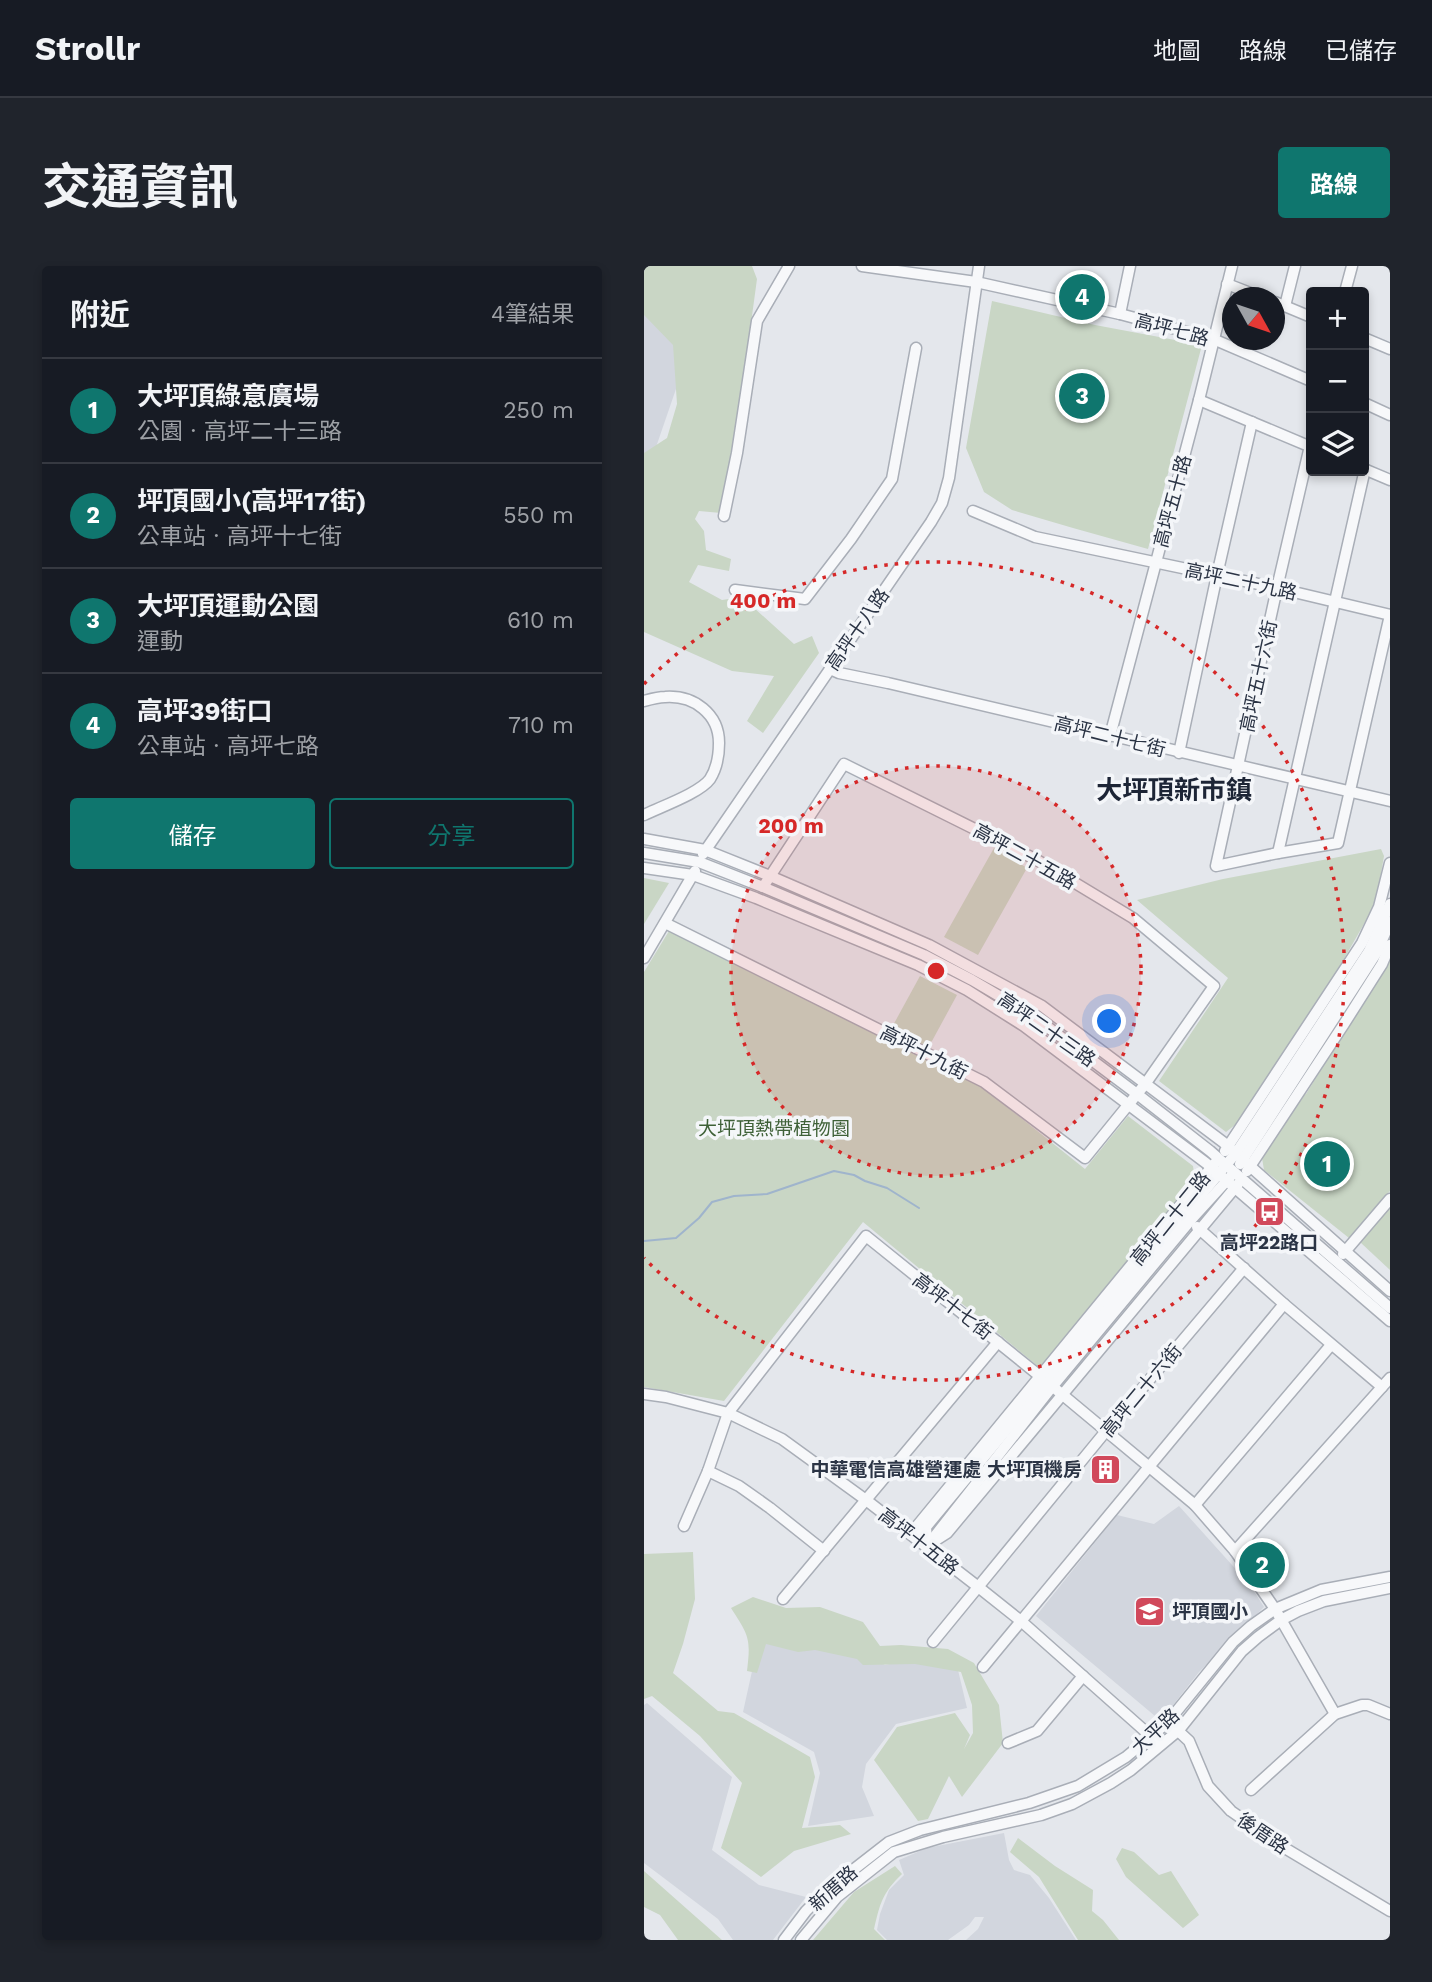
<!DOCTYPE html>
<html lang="zh-TW">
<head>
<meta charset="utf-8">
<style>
  :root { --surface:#171b24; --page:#20242c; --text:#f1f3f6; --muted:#9ea1a6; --line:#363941; --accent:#0f766e }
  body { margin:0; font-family:"Work Sans","Noto Sans TC",sans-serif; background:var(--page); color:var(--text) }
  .controls { position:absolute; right:21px; top:21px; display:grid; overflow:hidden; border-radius:7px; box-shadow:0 4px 10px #0003 }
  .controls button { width:63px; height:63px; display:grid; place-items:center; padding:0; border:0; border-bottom:2px solid var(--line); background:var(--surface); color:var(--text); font:35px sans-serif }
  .compass { position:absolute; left:578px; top:21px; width:63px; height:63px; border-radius:50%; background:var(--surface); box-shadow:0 4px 10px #0003; rotate:130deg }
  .you { position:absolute; left:466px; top:756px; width:24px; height:24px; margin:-18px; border:5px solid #fff; border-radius:50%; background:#1a73e8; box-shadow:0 0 0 10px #1a73e833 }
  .badge { display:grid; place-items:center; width:46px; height:46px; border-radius:50%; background:var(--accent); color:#fff; font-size:23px; font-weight:700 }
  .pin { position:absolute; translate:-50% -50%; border:4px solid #fff; box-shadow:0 2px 7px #0006 }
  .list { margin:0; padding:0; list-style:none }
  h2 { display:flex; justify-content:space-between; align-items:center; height:91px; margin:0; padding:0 28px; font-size:30px }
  h2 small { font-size:23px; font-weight:400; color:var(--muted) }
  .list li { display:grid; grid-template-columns:46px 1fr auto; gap:21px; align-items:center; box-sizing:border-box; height:105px; padding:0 28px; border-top:2px solid var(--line) }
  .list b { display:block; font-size:26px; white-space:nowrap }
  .list p { margin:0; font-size:23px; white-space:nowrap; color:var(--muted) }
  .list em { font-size:23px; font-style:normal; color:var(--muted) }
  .actions { display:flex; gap:14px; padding:21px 28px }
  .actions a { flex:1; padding:16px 0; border:2px solid var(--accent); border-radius:7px; text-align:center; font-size:24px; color:var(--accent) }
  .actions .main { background:var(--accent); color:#fff }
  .icon { flex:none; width:38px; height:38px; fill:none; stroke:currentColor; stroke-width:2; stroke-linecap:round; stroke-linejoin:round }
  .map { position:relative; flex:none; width:746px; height:1674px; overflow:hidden; border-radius:7px }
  header { display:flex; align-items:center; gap:42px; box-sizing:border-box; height:98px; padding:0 35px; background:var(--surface); border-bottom:2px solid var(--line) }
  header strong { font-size:33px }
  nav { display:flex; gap:38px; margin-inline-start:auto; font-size:24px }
  .intro { display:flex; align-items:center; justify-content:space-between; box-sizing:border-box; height:168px; padding:0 42px }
  h1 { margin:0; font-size:49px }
  .button { padding:18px 32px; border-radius:7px; background:var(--accent); color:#fff; font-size:24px; font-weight:700 }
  main { display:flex; gap:42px; padding:0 42px }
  aside { flex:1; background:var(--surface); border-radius:7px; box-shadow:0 4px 10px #0003 }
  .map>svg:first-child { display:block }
  .built { fill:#d2d6de }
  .green { fill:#c9d6c5 }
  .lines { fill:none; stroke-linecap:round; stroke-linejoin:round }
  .stream { stroke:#9fb4cc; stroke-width:2 }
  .minor-casing { stroke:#a9aeb7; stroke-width:13 }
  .minor { stroke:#f7f8fa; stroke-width:10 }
  .ring { fill:none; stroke:#d62828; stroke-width:3.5; stroke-dasharray:3.5 7 }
  .labels { text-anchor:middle; stroke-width:7; stroke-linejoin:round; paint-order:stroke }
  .street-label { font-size:19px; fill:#2b3445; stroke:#f4f6f9 }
  .park-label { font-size:19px; fill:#3f6138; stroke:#f4f6f9 }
  .poi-label { font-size:19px; font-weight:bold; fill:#2b3445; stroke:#f4f6f9 }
  .district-label { font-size:26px; font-weight:bold; fill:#1d2536; stroke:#f4f6f9 }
  .centre { fill:#d62828; stroke:#f4f6f9; stroke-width:3.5 }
  .ring-label { font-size:21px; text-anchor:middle; font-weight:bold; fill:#d62828; stroke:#f4f6f9; stroke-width:7; stroke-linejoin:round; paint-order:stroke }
</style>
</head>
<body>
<header>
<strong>Strollr</strong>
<nav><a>地圖</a><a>路線</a><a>已儲存</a></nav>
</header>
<div class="intro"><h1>交通資訊</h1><a class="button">路線</a></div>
<main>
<aside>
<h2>附近<small>4筆結果</small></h2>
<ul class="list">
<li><span class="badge">1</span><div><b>大坪頂綠意廣場</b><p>公園 · 高坪二十三路</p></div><em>250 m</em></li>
<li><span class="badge">2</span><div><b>坪頂國小(高坪17街)</b><p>公車站 · 高坪十七街</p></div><em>550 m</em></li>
<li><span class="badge">3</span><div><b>大坪頂運動公園</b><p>運動</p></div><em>610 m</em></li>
<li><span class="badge">4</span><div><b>高坪39街口</b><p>公車站 · 高坪七路</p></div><em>710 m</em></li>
</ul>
<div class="actions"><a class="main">儲存</a><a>分享</a></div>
</aside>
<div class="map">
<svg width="746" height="1674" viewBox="0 0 746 1674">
  <rect width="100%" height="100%" fill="#e4e7ec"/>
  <g class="built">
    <path d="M0,2L54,59L0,216Z"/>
    <path d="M535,1240L606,1319L620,1341L555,1406L522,1448L511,1450L392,1350L473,1249L510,1258Z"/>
    <path d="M116,1369L228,1391L241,1399L260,1395L314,1404L323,1442L252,1458L222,1498L218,1521L230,1550L164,1560L176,1507L170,1486L99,1446Z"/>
    <path d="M3,1437L88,1511L68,1584L115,1619L162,1631L129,1674H89L74,1653L0,1597V1439Z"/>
    <path d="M360,1567L365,1594L370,1604L386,1609L405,1632L432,1674H322L334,1663L340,1651H331L325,1659L304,1674H243L233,1664L236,1648L245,1624L260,1609L255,1594L283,1582Z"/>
  </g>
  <g class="green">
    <path d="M0,0H108L113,13L97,131L77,247L55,245L51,253L60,265L62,284L87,293L85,305L54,299L45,316L78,334L98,331L150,378L168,370L175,387L119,467L103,455L130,410L88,405L0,366V187L23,172L33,138L29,79L0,49Z"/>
    <path d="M348,35L451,59L558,79L504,283L429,262L368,244L340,226L322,182Z"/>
    <path d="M350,582L383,602L334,689L300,671Z"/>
    <path d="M737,583L740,590L732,637L697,698L617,826L596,855L582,866L515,815L584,712L493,634L579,613Z"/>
    <path d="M0,612L25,617L0,658Z"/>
    <path d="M25,665L338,821L441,903L484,850L549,900L551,914L396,1102L219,956L80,1135L0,1121V706Z"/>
    <path d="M746,687V925L705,972L620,904L618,892L657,829L662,828L736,708Z"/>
    <path d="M276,710L313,729L288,775L279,780L247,763Z"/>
    <path d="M746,942V1004L716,976Z"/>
    <path d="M49,1286L51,1333L39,1378L29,1407L74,1445L90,1447L166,1491L171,1511L158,1562L196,1559L207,1568L150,1585L117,1611L77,1582L98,1517L56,1470L8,1430L0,1433V1288Z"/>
    <path d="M109,1331L142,1342L176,1341L219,1356L236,1380L257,1379L304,1383L330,1397L355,1439L359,1477L318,1531L305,1510L284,1553L274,1555L230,1494L253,1461L311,1447L326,1469L320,1483L329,1467L328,1439L317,1406L271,1398L219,1399L213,1393L171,1384L154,1386L122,1378L113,1407L103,1405C107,1372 105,1370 87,1342Z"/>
    <path d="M374,1572L411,1600L449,1624L448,1645L459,1654L475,1674H434L395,1611L366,1586Z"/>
    <path d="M478,1582L490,1586L515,1609L527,1605L555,1649L539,1662L482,1611L472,1593Z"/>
    <path d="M251,1600L258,1608C238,1627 236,1638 230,1663L241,1674H169L210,1626Z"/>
    <path d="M0,1605L78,1674H34L16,1649L0,1641Z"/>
  </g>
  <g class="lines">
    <path class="stream" d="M0,975L32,972L55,952L68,936L90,930L123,928L190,905L210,909L221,915L243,922L275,942"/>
    <defs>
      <g id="minor">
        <path d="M218,0L332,16L476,48L569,73L667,115"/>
        <path d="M583,18L619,32"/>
        <path d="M701,26L708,0"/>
        <path d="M631,36L667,51"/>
        <path d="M641,40L651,0"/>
        <path d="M476,48L486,0"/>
        <path d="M720,72L746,83"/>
        <path d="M555,134L667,181"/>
        <path d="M720,137L746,149"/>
        <path d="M666,180L633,322L572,600L634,587L694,577L746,349"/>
        <path d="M720,203L746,214"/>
        <path d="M329,245L391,271L633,322L746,349"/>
        <path d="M80,250L93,187L113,55L145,0"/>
        <path d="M91,324L161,333L207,273L248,213L272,82"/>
        <path d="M186,403L195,407L244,417L746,535"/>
        <path d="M0,435C7,433 14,431 21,431C50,429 75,448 75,477C75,489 73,502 66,513C56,527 16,541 0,549"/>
        <path d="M466,470L555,134L588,0"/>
        <path d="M535,487L573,309L608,156"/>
        <path d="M0,573L61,584L126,610L285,679L398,740L579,876L746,1025"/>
        <path d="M0,587L55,596L119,621L280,689L328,714L389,750L493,828L566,885L746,1042"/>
        <path d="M634,587L721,203"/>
        <path d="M59,588L287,256L298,237L305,212L335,0"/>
        <path d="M0,602L49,609L112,632L274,699L323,724L380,760L562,897L746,1055"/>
        <path d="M21,657L340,816L441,892L502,817L570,720L489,652L393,594L200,498L119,621"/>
        <path d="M0,692L51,605"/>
        <path d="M581,885L718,677L735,641L746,597"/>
        <path d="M596,898L733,686L746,656"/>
        <path d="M603,905L700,758L738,698L746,679"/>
        <path d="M553,961L640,1038L738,1121"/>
        <path d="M699,988L746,933"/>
        <path d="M0,1128L22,1131L84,1147L138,1173L222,1234L333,1320L377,1355L511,1474"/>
        <path d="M64,1205L95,1220L126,1242L180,1285"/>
        <path d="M551,1239L687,1079"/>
        <path d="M40,1260L64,1205L84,1147L222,970L402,1115L551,1239L591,1285L631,1343L691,1448"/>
        <path d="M292,1274L303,1267L594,918"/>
        <path d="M283,1276L282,1261L592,887L725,685L746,638"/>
        <path d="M283,1280L273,1260L571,897"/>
        <path d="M283,1280L408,1121L546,955L587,910"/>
        <path d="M591,1285L746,1112"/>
        <path d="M139,1333L354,1076"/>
        <path d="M289,1376L462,1165L600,1002"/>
        <path d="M339,1401L640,1038"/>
        <path d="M531,1462L545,1475L564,1520L587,1545L639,1581L746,1645"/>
        <path d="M364,1477L393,1465L439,1410"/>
        <path d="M607,1524L691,1448L718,1439H724L746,1448"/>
        <path d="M140,1674L162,1645L182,1625L245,1576L276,1564L385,1537L434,1520L482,1491L523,1457L589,1376L607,1360L631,1343L677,1324L746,1311"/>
        <path d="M157,1674L193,1631L250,1586L299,1571L397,1549L428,1538L467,1517L487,1504L535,1464L598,1385L614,1371L637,1354L654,1345L680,1335L746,1322"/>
      </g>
    </defs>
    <use href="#minor" class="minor-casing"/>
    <use href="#minor" class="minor"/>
  </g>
  <circle cx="292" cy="705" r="205" fill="#d62828" fill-opacity=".12"/>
  <g class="ring">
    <circle cx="292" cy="705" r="205"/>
    <path d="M0 418A409 409 0 1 1 0 992"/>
  </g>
  <defs>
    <symbol id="bus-square" viewBox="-11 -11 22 22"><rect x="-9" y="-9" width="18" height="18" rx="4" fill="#d1495b" stroke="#f4f6f9"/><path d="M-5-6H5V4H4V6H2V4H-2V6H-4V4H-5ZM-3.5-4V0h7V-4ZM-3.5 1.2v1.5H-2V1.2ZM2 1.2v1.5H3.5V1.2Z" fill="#fff"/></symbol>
    <symbol id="building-square" viewBox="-11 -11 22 22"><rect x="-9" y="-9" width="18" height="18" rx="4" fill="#d1495b" stroke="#f4f6f9"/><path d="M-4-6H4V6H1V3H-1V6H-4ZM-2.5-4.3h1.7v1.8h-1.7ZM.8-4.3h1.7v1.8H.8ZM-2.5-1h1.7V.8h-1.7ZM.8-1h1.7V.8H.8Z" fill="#fff"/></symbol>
    <symbol id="school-square" viewBox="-11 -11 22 22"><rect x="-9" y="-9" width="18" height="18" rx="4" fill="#d1495b" stroke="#f4f6f9"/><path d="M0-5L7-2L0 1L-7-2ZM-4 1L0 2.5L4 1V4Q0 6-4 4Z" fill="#fff"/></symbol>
  </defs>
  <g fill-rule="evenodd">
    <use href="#bus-square" x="608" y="928" width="35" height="35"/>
    <use href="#building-square" x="444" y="1186" width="35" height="35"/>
    <use href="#school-square" x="488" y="1328" width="35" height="35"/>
  </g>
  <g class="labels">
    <g class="street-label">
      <text transform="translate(528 63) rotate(15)" y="7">高坪七路</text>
      <text transform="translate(528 235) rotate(-75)" y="7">高坪五十路</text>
      <text transform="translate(597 315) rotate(12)" y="7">高坪二十九路</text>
      <text transform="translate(213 363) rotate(-55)" y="7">高坪十八路</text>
      <text transform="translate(614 410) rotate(-78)" y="7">高坪五十六街</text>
      <text transform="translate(466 470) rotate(14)" y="7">高坪二十七街</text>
      <text transform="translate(381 590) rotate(29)" y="7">高坪二十五路</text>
      <text transform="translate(403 763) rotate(35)" y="7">高坪二十三路</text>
      <text transform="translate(280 786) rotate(27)" y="7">高坪十九街</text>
      <text transform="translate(526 952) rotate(-51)" y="7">高坪二十二路</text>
      <text transform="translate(309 1040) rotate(38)" y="7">高坪十七街</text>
      <text transform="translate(497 1124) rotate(-50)" y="7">高坪二十六街</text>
      <text transform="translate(275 1275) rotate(38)" y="7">高坪十五路</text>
      <text transform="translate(511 1465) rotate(-43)" y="7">大平路</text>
      <text transform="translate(619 1567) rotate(34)" y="7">後厝路</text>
      <text transform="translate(189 1622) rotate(-42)" y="7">新厝路</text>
    </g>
    <g class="park-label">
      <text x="130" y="869">大坪頂熱帶植物園</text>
    </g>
    <g class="poi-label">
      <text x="625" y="983">高坪22路口</text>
      <text x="438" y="1210" text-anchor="end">中華電信高雄營運處 大坪頂機房</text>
      <text x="528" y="1352" text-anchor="start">坪頂國小</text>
    </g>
    <g class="district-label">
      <text x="530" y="533">大坪頂新市鎮</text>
    </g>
  </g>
  <circle cx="292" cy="705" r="10" class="centre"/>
  <g class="ring-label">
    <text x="119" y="342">400 m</text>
    <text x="147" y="567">200 m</text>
  </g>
</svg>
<div class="controls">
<button>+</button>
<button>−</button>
<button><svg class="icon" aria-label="layers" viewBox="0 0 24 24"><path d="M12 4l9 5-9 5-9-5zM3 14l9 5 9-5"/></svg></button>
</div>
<svg class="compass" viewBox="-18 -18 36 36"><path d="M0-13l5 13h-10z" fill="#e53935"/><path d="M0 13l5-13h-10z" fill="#9ea1a6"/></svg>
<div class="you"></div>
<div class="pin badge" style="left:683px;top:898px">1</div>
<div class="pin badge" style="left:618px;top:1299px">2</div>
<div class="pin badge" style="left:438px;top:130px">3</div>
<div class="pin badge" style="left:438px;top:31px">4</div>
</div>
</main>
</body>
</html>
